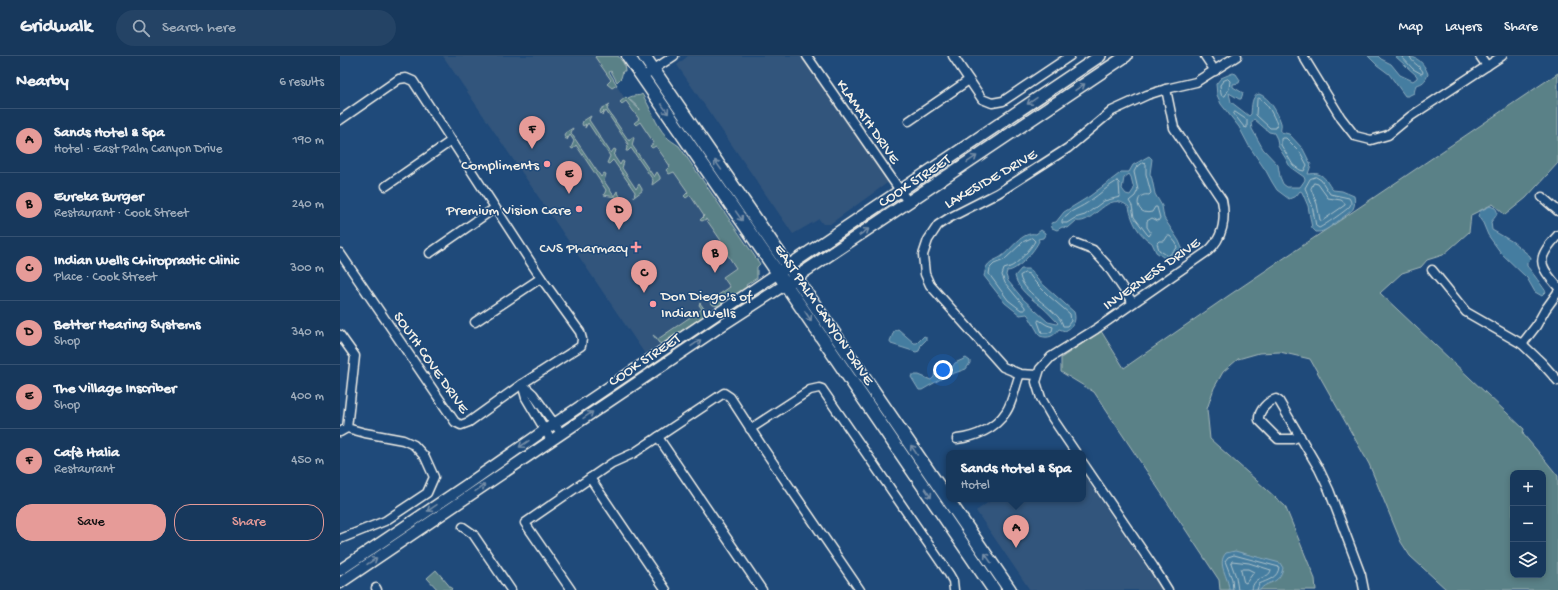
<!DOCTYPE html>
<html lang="en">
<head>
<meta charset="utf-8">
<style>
  :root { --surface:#17385c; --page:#244365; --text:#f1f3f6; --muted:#9eacbb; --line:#365272; --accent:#e69b98 }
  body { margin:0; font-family:"Gochi Hand",sans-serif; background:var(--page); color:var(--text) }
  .controls { position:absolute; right:12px; bottom:12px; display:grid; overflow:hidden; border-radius:8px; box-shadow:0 2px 6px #0003 }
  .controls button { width:36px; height:36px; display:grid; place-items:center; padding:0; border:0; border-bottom:1px solid var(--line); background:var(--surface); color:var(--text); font:20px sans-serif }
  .you { position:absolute; left:603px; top:314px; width:14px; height:14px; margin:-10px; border:3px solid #fff; border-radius:50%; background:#1a73e8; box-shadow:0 0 0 6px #1a73e833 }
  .badge { display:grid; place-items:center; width:26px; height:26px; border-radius:50%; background:var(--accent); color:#111; font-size:13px; font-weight:700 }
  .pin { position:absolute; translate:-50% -33px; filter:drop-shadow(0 1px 2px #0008) }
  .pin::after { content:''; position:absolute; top:21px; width:14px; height:12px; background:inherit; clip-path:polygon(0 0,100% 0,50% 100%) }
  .popup { position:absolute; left:606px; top:394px; width:140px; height:52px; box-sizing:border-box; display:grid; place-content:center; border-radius:8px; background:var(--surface); filter:drop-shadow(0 1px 3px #0005); font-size:13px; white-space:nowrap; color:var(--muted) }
  .popup b { font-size:15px; color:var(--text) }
  .popup::after { content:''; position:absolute; left:50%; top:100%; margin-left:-8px; border:8px solid transparent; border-top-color:var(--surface) }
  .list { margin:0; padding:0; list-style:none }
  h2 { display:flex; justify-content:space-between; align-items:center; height:52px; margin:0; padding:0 16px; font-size:17px }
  h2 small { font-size:13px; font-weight:400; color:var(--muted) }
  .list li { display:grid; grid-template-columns:26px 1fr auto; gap:12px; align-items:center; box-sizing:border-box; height:64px; padding:0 16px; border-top:1px solid var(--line) }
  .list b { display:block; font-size:15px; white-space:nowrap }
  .list p { margin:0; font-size:13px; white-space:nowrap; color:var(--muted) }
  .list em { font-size:13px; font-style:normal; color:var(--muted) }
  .actions { display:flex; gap:8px; padding:12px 16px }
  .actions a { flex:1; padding:9px 0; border:1px solid var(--accent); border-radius:16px; text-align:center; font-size:14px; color:var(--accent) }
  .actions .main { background:var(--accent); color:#111 }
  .icon { flex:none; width:22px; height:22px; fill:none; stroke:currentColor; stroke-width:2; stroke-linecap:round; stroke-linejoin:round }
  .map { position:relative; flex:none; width:1218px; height:534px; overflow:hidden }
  header { display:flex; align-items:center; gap:24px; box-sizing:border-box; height:56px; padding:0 20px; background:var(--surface); border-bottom:1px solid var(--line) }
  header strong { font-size:19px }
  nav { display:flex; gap:22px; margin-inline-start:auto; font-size:14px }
  .search { width:280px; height:36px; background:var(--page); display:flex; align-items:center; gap:10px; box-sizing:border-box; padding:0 14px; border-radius:22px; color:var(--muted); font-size:15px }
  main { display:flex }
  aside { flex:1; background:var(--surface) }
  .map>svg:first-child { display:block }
  .built { fill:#33557c }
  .green { fill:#5a8187; stroke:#a7b9b8; fill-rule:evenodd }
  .water { fill:#457da0; stroke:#8babbd; fill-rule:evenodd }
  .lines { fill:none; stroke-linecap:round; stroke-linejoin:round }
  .shore { stroke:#aec3cb; stroke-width:1 }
  .minor-casing { stroke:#f4f1e8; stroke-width:11 }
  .tertiary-casing { stroke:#f4f1e8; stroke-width:13 }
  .secondary-casing { stroke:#f4f1e8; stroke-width:14 }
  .primary-casing { stroke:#f4f1e8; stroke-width:15 }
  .minor { stroke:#1f4a7a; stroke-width:8 }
  .tertiary { stroke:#1f4a7a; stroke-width:10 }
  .secondary { stroke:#1f4a7a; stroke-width:11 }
  .primary { stroke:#1f4a7a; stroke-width:12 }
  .oneway { stroke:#748da6 }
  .poi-dot { fill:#ff9aa2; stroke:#1f4a7a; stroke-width:1.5 }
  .labels { text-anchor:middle; stroke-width:3; stroke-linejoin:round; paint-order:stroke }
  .street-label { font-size:15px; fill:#f4f1e8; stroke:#1f4a7a }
  .poi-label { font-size:15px; fill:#f4f1e8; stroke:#1f4a7a; text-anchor:end }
</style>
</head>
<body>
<header>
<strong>Gridwalk</strong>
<div class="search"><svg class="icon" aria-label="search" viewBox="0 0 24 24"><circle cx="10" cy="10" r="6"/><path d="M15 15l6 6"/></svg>Search here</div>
<nav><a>Map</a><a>Layers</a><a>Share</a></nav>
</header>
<main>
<aside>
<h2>Nearby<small>6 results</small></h2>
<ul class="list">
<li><span class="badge">A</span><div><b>Sands Hotel &amp; Spa</b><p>Hotel · East Palm Canyon Drive</p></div><em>190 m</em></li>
<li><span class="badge">B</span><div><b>Eureka Burger</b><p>Restaurant · Cook Street</p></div><em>240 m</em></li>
<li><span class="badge">C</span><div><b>Indian Wells Chiropractic Clinic</b><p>Place · Cook Street</p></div><em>300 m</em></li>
<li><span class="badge">D</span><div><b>Better Hearing Systems</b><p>Shop</p></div><em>340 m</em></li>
<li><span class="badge">E</span><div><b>The Village Inscriber</b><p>Shop</p></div><em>400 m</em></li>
<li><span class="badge">F</span><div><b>Cafè Italia</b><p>Restaurant</p></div><em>450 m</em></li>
</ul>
<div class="actions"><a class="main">Save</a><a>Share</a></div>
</aside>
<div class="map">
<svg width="1218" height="534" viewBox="0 0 1218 534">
  <rect width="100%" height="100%" fill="#1f4a7a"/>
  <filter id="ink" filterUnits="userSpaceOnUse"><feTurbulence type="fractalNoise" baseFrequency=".025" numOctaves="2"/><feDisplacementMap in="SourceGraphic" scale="8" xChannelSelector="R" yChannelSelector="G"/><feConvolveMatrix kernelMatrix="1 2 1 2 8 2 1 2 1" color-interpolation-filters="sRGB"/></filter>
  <g filter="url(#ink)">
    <g class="built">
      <path d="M103,0H256L411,227L305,298Z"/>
      <path d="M348,0H465L550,125L490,168H483L479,163L453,178L337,9Z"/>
      <path d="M743,418L822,534H690L636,455L653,443H743Z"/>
    </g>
    <g class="green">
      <path d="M256,0H278L284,8L285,15H283L281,22L277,26L271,15L269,16L277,29L272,32L267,28L271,24L255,1Z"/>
      <path d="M1218,17V107L1186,142L1165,159L1153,148L1131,159L1129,176L1103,199L1087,204L1081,211L1062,217L1040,237L1184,373L1183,378L1205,404L1218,420V534H1107L1070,500L1061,486L1029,408L970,303L940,296L919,297L898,303L883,316L874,332L867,353L870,383L945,450L975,523L976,534H880L879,524L754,336L721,316V302L761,275L784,312L888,240ZM1173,417H1203V519H1173Z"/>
      <path d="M302,38C311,52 315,68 326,80C329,84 335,87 339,90L420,208L417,211V222L406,229L407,231L379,250L373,249L368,243L372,239L374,242L390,231L383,221L396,212L387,198L389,196L366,163L362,165L360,164L364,160L350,139L346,142L344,140L348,136L334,116L329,118L326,114L330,110L316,90L312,92L310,90L314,87L300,66L296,69L294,67L299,63L286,45L282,48L280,46L286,41L300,54V53L288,42C295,38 299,41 302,38Z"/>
      <path d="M270,48L267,53L289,85L292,81L294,82L292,89L314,121L317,116L320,121V123L312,129L313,124L291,92L288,95H286L288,88L266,55L263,59L264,55L261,58L260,56L261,53Z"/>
      <path d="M251,60L249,64L271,97L274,93L276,94L274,100L280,109L282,105L284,106L282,112L296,133L299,128L302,133V135L294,141L295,136L273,104L269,108L267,107L270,100L248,67L245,72L246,68L243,70L242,68L243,65Z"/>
      <path d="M233,72L231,77L261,121L264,117L266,118L264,125L274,140L277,135L281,142L264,139L266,134L236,89L233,93L231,92L234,85L230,79L227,84L228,81L225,83L224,79L225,77Z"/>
      <path d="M360,247L365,254L364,260L322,288L319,287L313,279L318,283L362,253L359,249Z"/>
      <path d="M96,514L112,533L111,534H98L87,522Z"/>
    </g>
    <g class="water">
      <path d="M1028,0H1038L1041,3L1051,8L1060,19L1073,25L1077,22V20L1055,0C1072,0 1081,0 1088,18C1086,25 1082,28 1076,29L1074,37L1068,40H1065L1049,18L1037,9Z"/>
      <path d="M893,17L896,18L900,24L899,27L893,28V31L903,37L901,43H899L889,37L891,46L909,60L911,58C912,50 911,40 919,38C929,41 938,57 941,67C942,71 940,73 941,76L949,78L963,93L971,109L968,118C971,118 975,117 978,118C986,120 987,128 993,134L1002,135L1014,140C1015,144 1015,149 1013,153C1012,155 988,173 985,174C982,176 979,176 976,176L972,172L968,150L962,136L960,135L956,140L949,143L937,134L932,126L926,115L909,90L899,71L881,48L877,39L876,28L881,22ZM914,63L929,76L934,77L937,83L938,90L946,103L950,111L964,121L965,124L960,131H947L943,128L940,121L938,109L923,93L912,73L911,67Z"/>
      <path d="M809,100L812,103L810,118L812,123L815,138L822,150L824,162L839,185L842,192L839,197L827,204L816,196L812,187C798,178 792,166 789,151C767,132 755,169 736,165L728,172L722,171L717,174L712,172L711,167L716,166L724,156L750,140L779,118L781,116H789L793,109ZM789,118L791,121L794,133L790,139L786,138L782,133L784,122Z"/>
      <path d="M1150,150L1155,152C1160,157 1155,161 1151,166L1152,174L1173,186L1190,200L1191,203L1187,207V210C1189,212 1206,235 1206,236L1202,240L1195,236L1187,222L1161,197L1148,179L1143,167L1138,160L1140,155Z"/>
      <path d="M701,174L705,177V179L703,182L698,183L699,185C695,194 678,215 667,215L666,219L668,225L683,243L708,266L717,268L718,267C713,262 708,256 702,251C692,243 678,234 675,220L681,213H689L692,215L697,223L734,256C737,265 733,271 725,275L719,273C714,280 709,283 700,280L688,259L687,258L680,259L665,247L644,220C645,217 645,213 647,210C651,204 657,204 662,200C672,193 682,175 696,178Z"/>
      <path d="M558,273L574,287H577L584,280L586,281V284L581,289L579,295L576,296L551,288L550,285L554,275Z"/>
      <path d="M626,302L630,305V307L626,313L606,320L582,334H579L571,321L572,319H579L591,324L594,321L596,312L601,310L611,313L615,307Z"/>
      <path d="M895,495L940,507L943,512C939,530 927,524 920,534H889C889,521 876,508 886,497Z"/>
    </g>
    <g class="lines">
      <g class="shore">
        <path d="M1061,0L1073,13L1082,18L1083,16C1080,9 1071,7 1070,0"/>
        <path d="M888,23L890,25L889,33L885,40H882L881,38L880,29L883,25Z"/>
        <path d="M919,42C928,47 933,59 937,68L936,72H930L916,59L917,44Z"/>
        <path d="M895,56L907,64V72L904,71L894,58Z"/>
        <path d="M943,82H946L960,96L967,109L964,115L960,114L953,109L941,89V83Z"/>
        <path d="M803,107L806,108V118L811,137L809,139C793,136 795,161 812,156L815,151H817L820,162L818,165L812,162L807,165V171L811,177L809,180L807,178L794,161L792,150L789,145L795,140L798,134L794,116L796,112Z"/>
        <path d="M976,121L981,124L990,138L1009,142C1011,145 1012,148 1009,151C1007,154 982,171 979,172L976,170L972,149L965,132L970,123Z"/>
        <path d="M777,125L779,127L780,141L764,145L745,159L735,162L727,167H722V164C729,154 742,152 751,144C760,138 767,131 777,125Z"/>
        <path d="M974,127L978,128L988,142L1001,144L1005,147V149L982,165L980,164L977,148L971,133Z"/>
        <path d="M828,180H830L836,187L837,192L828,200L819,194L817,187L819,185H824Z"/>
        <path d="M692,182L695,185C692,191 677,209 670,211C668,212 666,212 664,213L662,219L665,227L685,251V254H681L668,244L649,218L650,212L654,208L664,204L683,186Z"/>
        <path d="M685,217L689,218L695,226L709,240L730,258L731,265L727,270H723C720,254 683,239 680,220Z"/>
        <path d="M699,264L707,269L713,271L712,275L708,277H702L698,266Z"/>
        <path d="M901,513H908L914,516L906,527L904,526Z"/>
        <path d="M893,534L892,523L885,505L888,501L894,499L939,511C938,522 928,524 919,528L917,534"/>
        <path d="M898,534L896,521L891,507L892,505L909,507L931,514C929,524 913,519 912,534"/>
      </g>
      <defs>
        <g id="minor">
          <path d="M467,0L568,146"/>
          <path d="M613,0L642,43L652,47L663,45L730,0"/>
          <path d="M865,0L875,15"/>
          <path d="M963,0L1001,62L1015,80L1031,84L1048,79L1071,60L1162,0"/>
          <path d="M1140,0L1147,10"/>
          <path d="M302,21L334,0"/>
          <path d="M0,64L59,23L66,22L73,25L201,222L240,276L242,283L241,290L182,328L129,366L121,369L115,366L0,197"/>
          <path d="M569,65L629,24"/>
          <path d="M46,130L111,85"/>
          <path d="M1202,141L1218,155"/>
          <path d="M1218,179C1196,203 1198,208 1218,231"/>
          <path d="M735,187L753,194L767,209L793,247"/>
          <path d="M90,197L155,152"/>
          <path d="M1092,214L1126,256L1182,288L1201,306L1218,325"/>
          <path d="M135,266L201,222"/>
          <path d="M0,279L15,300L7,372L25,377L63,384L74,389L85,401L94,421L87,437L45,465L0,483"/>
          <path d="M1182,288L1196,270L1205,254L1218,236"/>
          <path d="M697,319L680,318L663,311L590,229L585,218L583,199L588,184L598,169L609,162L658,137L728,92L772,55L807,39L826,33L856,26L897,0"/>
          <path d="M182,328L186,342L211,384"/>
          <path d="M183,329L193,338L221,377"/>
          <path d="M410,373L470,334L479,332L482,333L609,518L613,525L614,534"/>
          <path d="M0,376L7,372"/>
          <path d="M960,380L953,383H938L919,364C918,355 928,345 936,343L939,345L979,413L989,434L1021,519L1024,534"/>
          <path d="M318,381L422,534"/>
          <path d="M617,383C635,381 655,373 666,356C673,346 675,330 680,318"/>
          <path d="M736,397L713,363L701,342L696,326L700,313L711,301L756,273L868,195C883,182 886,163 882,144L834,72L826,33"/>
          <path d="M743,407L813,510L828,534"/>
          <path d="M250,422L326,534"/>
          <path d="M123,471L133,478L171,534"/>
          <path d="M36,532L37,534"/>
          <path d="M231,534L185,467L272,407L294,397L384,337L390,341L423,392L520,534"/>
        </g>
        <g id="tertiary">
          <path d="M0,514L125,430L205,374L438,217"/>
          <path d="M0,527L381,270L446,228"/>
        </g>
        <g id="secondary">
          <path d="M438,217L760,0"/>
          <path d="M446,228L786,0"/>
        </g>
        <g id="primary">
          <path d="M288,0L431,207L654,534"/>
          <path d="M304,0L670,534"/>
        </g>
      </defs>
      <use href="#minor" class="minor-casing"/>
      <use href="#tertiary" class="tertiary-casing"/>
      <use href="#secondary" class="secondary-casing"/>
      <use href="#primary" class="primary-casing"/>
      <use href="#minor" class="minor"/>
      <use href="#tertiary" class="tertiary"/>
      <use href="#secondary" class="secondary"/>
      <use href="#primary" class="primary"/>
    </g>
    <defs><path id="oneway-shaft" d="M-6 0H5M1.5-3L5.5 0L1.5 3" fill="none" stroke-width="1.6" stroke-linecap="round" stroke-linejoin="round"/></defs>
    <g class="oneway">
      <use href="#oneway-shaft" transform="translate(740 31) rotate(-34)"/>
      <use href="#oneway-shaft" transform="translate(692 45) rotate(146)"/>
      <use href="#oneway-shaft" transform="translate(325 53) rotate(55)"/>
      <use href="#oneway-shaft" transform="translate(632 103) rotate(-34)"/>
      <use href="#oneway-shaft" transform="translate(378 109) rotate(-125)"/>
      <use href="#oneway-shaft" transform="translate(399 160) rotate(55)"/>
      <use href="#oneway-shaft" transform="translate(524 176) rotate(-34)"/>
      <use href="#oneway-shaft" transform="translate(468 260) rotate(56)"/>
      <use href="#oneway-shaft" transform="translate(356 287) rotate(-34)"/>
      <use href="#oneway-shaft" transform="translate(248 359) rotate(-34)"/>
      <use href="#oneway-shaft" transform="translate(184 388) rotate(146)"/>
      <use href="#oneway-shaft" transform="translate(574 394) rotate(-124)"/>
      <use href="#oneway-shaft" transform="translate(140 432) rotate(-34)"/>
      <use href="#oneway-shaft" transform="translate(588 437) rotate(56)"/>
      <use href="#oneway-shaft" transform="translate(92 452) rotate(146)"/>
      <use href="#oneway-shaft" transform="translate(648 502) rotate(-124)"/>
      <use href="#oneway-shaft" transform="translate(32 505) rotate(-34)"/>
    </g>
  </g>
  <g class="poi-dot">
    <circle cx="207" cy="108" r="4"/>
    <circle cx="239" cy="153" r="4"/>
    <path d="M294 185h4v4h4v4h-4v4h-4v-4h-4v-4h4z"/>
    <circle cx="313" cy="248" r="4"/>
  </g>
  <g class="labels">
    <g class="street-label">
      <text transform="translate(529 65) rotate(55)" y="5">KLAMATH DRIVE</text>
      <text transform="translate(650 122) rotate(-30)" y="5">LAKESIDE DRIVE</text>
      <text transform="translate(574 124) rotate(-34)" y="5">COOK STREET</text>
      <text transform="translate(811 217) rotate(-35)" y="5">INVERNESS DRIVE</text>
      <text transform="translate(485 258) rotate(56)" y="5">EAST PALM CANYON DRIVE</text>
      <text transform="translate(304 303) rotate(-34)" y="5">COOK STREET</text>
      <text transform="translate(92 306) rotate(55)" y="5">SOUTH COVE DRIVE</text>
    </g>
    <g class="poi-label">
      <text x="199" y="113">Compliments</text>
      <text x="231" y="158">Premium Vision Care</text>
      <text x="288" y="196">CVS Pharmacy</text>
      <text x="321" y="244" text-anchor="start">Don Diego's of<tspan x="321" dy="17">Indian Wells</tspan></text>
    </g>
  </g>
</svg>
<div class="controls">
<button>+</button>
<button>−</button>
<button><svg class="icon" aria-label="layers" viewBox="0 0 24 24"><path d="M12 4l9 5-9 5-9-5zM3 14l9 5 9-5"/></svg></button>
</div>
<div class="you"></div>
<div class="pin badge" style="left:676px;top:492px">A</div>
<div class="popup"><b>Sands Hotel &amp; Spa</b>Hotel</div>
<div class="pin badge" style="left:375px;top:217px">B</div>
<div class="pin badge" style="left:304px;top:237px">C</div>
<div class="pin badge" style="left:279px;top:174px">D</div>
<div class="pin badge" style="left:229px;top:138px">E</div>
<div class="pin badge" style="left:192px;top:93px">F</div>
</div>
</main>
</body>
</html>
